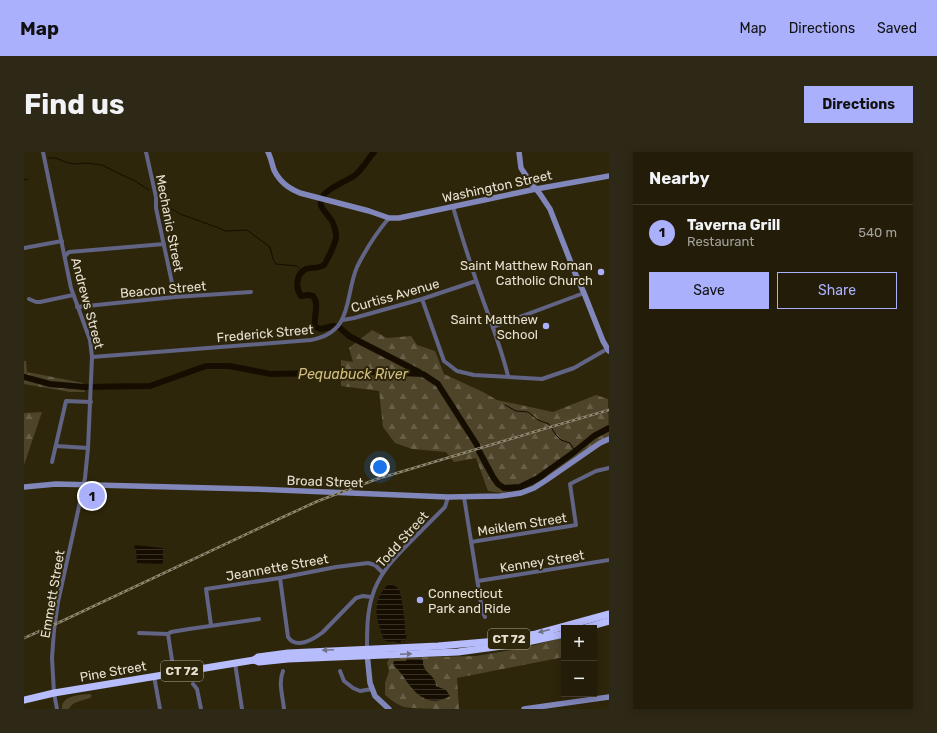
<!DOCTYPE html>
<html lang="en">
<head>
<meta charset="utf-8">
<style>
  :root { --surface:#221c08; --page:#2e2916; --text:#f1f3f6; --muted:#a2a19c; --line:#3f3a29; --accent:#aab0fc }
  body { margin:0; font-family:Rubik,sans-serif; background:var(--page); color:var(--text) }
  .controls { position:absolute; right:12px; bottom:12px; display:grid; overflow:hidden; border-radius:0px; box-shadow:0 2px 10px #0003 }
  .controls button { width:36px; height:36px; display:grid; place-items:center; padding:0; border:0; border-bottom:1px solid var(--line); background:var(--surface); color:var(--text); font:20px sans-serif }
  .you { position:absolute; left:356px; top:315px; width:14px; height:14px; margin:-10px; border:3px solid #fff; border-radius:50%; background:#1a73e8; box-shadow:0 0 0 6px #1a73e833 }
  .badge { display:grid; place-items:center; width:26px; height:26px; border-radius:50%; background:var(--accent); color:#111; font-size:13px; font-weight:700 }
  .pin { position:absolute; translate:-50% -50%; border:2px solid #fff; box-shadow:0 1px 4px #0006 }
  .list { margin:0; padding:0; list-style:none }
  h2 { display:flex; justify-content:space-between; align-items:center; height:52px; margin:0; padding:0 16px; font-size:17px }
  h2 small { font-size:13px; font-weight:400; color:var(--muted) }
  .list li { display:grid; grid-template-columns:26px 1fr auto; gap:12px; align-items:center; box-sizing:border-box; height:56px; padding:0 16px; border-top:1px solid var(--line) }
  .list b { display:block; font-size:15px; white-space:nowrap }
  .list p { margin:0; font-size:13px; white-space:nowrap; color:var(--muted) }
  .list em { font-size:13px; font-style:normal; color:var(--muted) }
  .actions { display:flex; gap:8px; padding:12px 16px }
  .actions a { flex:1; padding:9px 0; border:1px solid var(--accent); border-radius:0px; text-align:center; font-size:14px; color:var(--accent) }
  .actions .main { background:var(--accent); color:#111 }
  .map { position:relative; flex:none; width:585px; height:557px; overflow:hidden; border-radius:0px }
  header { display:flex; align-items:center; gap:24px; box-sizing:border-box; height:56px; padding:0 20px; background:var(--accent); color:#111 }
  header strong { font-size:19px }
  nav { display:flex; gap:22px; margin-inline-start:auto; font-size:14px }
  .intro { display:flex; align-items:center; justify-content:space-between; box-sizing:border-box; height:96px; padding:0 24px }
  h1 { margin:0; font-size:28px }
  .button { padding:10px 18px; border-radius:0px; background:var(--accent); color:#111; font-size:14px; font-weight:700 }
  main { display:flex; gap:24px; padding:0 24px }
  aside { flex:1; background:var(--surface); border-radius:0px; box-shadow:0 2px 10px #0003 }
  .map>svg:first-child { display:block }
  .grass { fill:#4d442a }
  .forest { fill:url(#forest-firs) }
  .water { fill:url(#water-rules) }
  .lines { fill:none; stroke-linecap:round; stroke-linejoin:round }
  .stream { stroke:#150d00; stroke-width:1 }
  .river { stroke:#150d00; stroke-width:6 }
  .street { stroke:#616485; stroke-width:4 }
  .secondary { stroke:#8287bb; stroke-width:5.5 }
  .highway { stroke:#b6bcfc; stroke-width:7 }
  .rail-casing { stroke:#8f8974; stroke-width:2.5 }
  .rail { stroke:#2e260b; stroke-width:1; stroke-dasharray:3; stroke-linecap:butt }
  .oneway { fill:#727184 }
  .poi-dot { fill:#aab0fc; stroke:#2e260b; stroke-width:1.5 }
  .labels { text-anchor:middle; stroke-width:4; stroke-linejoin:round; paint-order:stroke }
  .shield { fill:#2e260b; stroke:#afa996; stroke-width:1 }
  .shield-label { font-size:12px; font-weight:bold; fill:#e6e1d1 }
  .street-label { font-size:13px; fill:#e6e1d1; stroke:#2e260b }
  .poi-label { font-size:13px; fill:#e6e1d1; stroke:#2e260b; text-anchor:end }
  .water-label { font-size:14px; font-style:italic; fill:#d2be80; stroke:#2e260b }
</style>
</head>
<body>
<header>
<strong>Map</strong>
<nav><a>Map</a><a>Directions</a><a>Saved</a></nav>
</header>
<div class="intro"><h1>Find us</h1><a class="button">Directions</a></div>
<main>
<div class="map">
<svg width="585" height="557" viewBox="0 0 585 557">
  <defs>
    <pattern id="forest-firs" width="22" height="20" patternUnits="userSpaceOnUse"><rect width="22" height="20" fill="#4d442a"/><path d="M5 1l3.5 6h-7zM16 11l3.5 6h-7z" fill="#675f48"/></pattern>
    <pattern id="water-rules" width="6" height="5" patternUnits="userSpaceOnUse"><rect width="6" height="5" fill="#150d00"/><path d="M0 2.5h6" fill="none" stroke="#373024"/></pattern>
  </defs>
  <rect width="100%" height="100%" fill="#2e260b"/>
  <path class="grass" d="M66,542L68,544L66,546C58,549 49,549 45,557H38C37,543 56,543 66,542Z"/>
  <g class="forest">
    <path d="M348,178L363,186L387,184L393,193L411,199L420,222L459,240L473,248L529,260L572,243L584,247L585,284L525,323L478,341L464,339L452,306L430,310L422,300L388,297L371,291L359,275L355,239L317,234V208L329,210L325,196Z"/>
    <path d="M0,209H2L3,220L59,231L61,240H46L0,232Z"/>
    <path d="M18,260L0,313V261Z"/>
    <path d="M540,485V505L433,526L435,557C419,557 394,557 380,555C372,552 367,548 361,543V531L365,519L363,510L366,506L452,504L500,496Z"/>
  </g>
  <g class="water">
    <path d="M111,393L139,396V411L137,412L113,411L112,398L110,395Z"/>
    <path d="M364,432C369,433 373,434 375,438C378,443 382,475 381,482L383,484L382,486L380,489L377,488V490L375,491C370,488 365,491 360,488C355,475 349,459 355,445C357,440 361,436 364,432Z"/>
    <path d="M383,507H397L399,508C398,522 412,522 412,534L422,538L426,544C404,557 390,541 379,524C376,519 372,517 369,512L370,509H382Z"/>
  </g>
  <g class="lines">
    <g class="stream">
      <path d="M25,6H32L41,10L50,12L62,11L78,13L96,22L111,29L125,38"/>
      <path d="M0,28L4,27"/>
      <path d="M138,51L156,62L195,76L201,79L223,78L246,95L249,107L252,112L273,114L279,120"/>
      <path d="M481,253L492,259L504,260L514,268L525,272L532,283L537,288L546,291L551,299"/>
    </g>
    <g class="river">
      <path d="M350,0C344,7 337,19 330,24C322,29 304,36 299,44C293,53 300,58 305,65C309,69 311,76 312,82C313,89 308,96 306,102C304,106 302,110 300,113C295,117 287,115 282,117C272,122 271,135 277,144L284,143L289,144C296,153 289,165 291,175L297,177L309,174L315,175L325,184L395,220"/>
      <path d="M0,225L26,232L60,235L126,234L182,214H205L247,222L354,220L399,222L414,232L453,293L455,299L469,325L474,332L480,336L496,335L514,326L549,301L570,284L585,276"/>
    </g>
    <g class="street">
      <path d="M19,0L47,136L66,188L68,205L64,296L61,326L56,350L34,450L30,478L28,506L30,541L33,557"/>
      <path d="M122,0L132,45V56L151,145"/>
      <path d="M429,55C436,79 444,104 452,128C463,161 476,191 484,224"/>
      <path d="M0,96L38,89"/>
      <path d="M41,104L45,100L140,92"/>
      <path d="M5,147L12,150H16L49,143"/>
      <path d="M398,147L420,209L433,219L450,223L518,227L550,216L583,197"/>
      <path d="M53,155L151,145L227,140"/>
      <path d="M319,168L330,166L398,147L452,129"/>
      <path d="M469,175L560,141"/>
      <path d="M68,205L287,188C330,180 320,146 333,115C341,99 353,80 365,66"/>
      <path d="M32,294L64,296"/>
      <path d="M28,310L42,249L67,250"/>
      <path d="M440,345L458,458L461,465"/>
      <path d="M447,390L552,373L546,332L572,319L585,316"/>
      <path d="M256,426L264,485C272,498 290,487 299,480L332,446L339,444L347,445"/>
      <path d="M454,429L585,408"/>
      <path d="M187,473L182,437L256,426L312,415L344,411L351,413L359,421"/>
      <path d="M115,481L144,482L147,480L165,477L235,467"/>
      <path d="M144,482L150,521"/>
      <path d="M343,497C343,479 343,461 348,445C354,422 372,404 388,388C399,377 410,366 421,355L424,345"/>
      <path d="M211,511L218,557"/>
      <path d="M259,519C254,531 259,545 260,557"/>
      <path d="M316,519L320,529L329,536L336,539L348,537"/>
      <path d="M130,524L136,557"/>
      <path d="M169,532L173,537L177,557"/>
    </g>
    <g class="secondary">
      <path d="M244,0C247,6 248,12 250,18C256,30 264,36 276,41L345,59L365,66H375L460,48L512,37L585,24"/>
      <path d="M495,0L497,16L507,31L516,42L526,57L551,121L560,141L579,189L585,199"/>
      <path d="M0,335L32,332L227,337L424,345L477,344L497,341L510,336L521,329L576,291L585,287"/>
      <path d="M343,501L346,531L351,544L365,557"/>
      <path d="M500,557L585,545"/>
    </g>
    <g class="highway">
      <path d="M561,476L585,469"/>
      <path d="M230,508L234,505L264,501L414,494L473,489L512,482L585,462"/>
      <path d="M0,548L30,541L230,508L235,510L264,507L434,500L494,492L540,482"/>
    </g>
    <defs>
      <path id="rail" d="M0,486L36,470L259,365L294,349L353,327L523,276L585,258"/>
    </defs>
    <use href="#rail" class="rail-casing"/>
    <use href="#rail" class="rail"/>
  </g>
  <defs><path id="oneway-solid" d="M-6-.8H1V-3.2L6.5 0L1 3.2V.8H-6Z"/></defs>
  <g class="oneway">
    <use href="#oneway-solid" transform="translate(520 479) rotate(166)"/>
    <use href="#oneway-solid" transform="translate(304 498) rotate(177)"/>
    <use href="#oneway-solid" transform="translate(382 502) rotate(-2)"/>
  </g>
  <g class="poi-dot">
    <circle cx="577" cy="120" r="4"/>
    <circle cx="522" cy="174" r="4"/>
    <circle cx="396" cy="448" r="4"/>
  </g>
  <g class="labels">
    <g class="shield">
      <rect x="464" y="477" width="42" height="20" rx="3"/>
      <rect x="137" y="509" width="42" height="20" rx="3"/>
    </g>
    <g class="shield-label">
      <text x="485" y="491">CT 72</text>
      <text x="158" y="523">CT 72</text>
    </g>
    <g class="street-label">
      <text transform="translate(473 34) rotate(-12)" y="5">Washington Street</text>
      <text transform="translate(146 71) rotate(79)" y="5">Mechanic Street</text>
      <text transform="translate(139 137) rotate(-5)" y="5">Beacon Street</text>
      <text transform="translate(371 143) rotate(-16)" y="5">Curtiss Avenue</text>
      <text transform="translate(64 151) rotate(75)" y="5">Andrews Street</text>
      <text transform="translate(241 181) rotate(-5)" y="5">Frederick Street</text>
      <text transform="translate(301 329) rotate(2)" y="5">Broad Street</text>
      <text transform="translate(498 372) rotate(-9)" y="5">Meiklem Street</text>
      <text transform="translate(378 387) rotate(-48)" y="5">Todd Street</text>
      <text transform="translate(518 409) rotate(-9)" y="5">Kenney Street</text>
      <text transform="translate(253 415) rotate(-10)" y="5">Jeannette Street</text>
      <text transform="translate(28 442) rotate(-80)" y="5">Emmett Street</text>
      <text transform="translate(89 519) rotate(-10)" y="5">Pine Street</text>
    </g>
    <g class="poi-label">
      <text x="569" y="118">Saint Matthew Roman<tspan x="569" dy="15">Catholic Church</tspan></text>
      <text x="514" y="172">Saint Matthew<tspan x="514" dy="15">School</tspan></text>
      <text x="404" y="446" text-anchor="start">Connecticut<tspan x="404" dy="15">Park and Ride</tspan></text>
    </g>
    <g class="water-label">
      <text x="329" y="227">Pequabuck River</text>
    </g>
  </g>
</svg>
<div class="controls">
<button>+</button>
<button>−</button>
</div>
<div class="you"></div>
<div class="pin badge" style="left:68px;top:344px">1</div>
</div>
<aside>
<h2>Nearby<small></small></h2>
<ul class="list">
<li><span class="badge">1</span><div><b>Taverna Grill</b><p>Restaurant</p></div><em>540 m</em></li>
</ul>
<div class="actions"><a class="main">Save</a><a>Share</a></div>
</aside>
</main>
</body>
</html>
